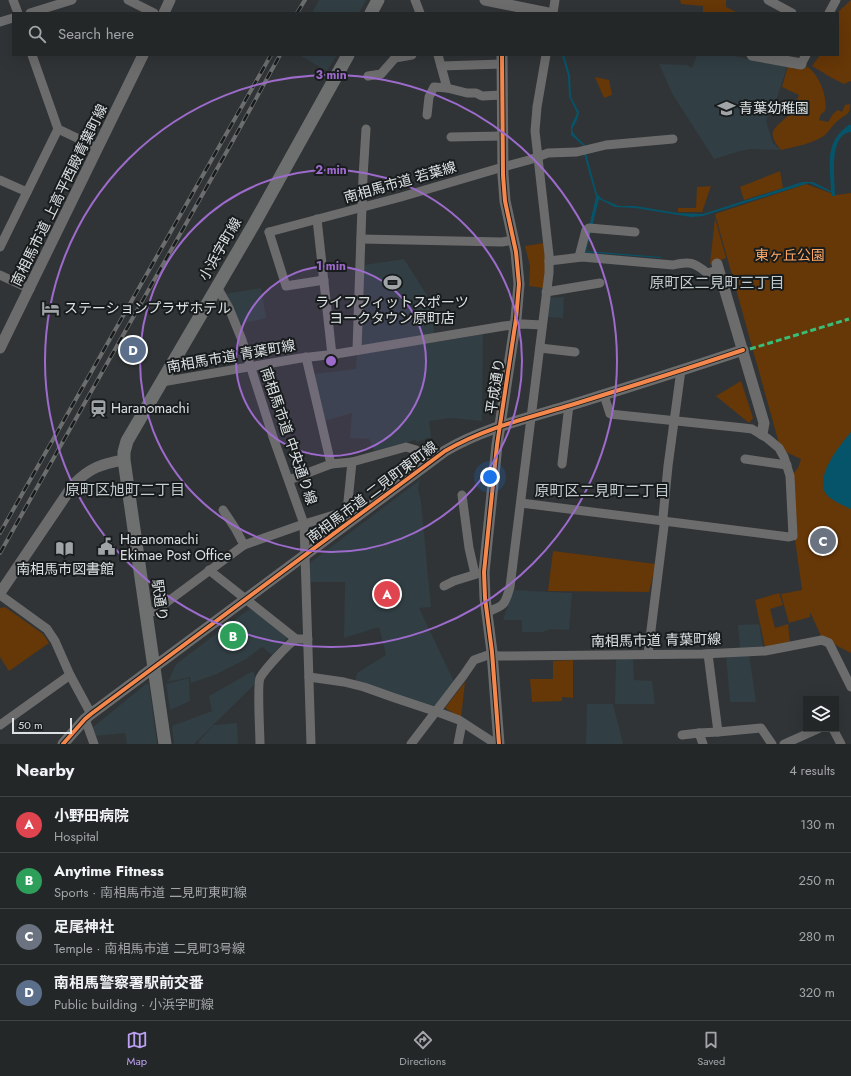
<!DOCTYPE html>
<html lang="en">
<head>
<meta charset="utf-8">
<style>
  :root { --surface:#242728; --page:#2c2f30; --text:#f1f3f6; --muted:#a3a5a8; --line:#414445; --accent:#bca0f2 }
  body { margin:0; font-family:Jost,"Noto Sans JP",sans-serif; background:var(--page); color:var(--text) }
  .controls { position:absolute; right:12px; bottom:12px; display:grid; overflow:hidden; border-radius:0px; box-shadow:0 4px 16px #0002 }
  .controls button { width:36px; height:36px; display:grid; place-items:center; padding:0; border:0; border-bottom:1px solid var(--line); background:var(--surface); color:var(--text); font:20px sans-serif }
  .scale { position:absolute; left:12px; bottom:10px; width:60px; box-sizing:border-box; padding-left:4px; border:2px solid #dce1e3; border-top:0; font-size:11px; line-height:14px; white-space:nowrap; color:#dce1e3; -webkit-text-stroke:3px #191c1d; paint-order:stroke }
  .you { position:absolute; left:490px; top:477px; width:14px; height:14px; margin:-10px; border:3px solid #fff; border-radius:50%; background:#1a73e8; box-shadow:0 0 0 6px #1a73e833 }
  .badge { display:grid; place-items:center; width:26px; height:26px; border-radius:50%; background:var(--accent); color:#fff; font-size:13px; font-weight:700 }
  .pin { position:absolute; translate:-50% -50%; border:2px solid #fff; box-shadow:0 1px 4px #0006 }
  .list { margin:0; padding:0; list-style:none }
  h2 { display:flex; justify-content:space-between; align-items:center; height:52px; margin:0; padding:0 16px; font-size:17px }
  h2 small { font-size:13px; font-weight:400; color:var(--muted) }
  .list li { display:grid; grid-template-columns:26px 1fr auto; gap:12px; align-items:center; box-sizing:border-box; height:56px; padding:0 16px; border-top:1px solid var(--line) }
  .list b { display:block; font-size:15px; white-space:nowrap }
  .list p { margin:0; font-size:13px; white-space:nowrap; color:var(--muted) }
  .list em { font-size:13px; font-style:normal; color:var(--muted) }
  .icon { flex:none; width:22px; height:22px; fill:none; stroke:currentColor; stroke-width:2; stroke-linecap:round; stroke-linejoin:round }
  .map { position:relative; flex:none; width:851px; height:744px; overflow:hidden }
  .search { position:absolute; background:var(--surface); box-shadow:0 4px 16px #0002; left:12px; right:12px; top:12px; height:44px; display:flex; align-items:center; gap:10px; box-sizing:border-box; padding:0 14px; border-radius:0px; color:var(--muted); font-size:15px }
  .sheet { height:276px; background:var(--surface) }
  nav { display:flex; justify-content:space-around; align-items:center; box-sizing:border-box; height:56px; border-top:1px solid var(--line); background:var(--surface); font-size:11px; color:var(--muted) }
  nav a { display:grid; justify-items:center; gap:2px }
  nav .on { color:var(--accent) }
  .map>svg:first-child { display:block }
  .built { fill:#313e43 }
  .green { fill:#663707 }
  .water { fill:#065469 }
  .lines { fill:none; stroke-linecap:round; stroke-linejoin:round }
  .minor { stroke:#6c6c6d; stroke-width:9 }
  .tertiary { stroke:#6c6c6d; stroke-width:11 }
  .secondary { stroke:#6e706f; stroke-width:13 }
  .rail-casing { stroke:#6c6e6d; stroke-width:4 }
  .rail { stroke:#191c1d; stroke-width:2.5; stroke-dasharray:8; stroke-linecap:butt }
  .quiet { stroke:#3abd76; stroke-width:3; stroke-dasharray:6 3; stroke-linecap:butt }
  .cycleway-casing { stroke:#191c1d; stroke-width:6 }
  .cycleway { stroke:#f5874c; stroke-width:4 }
  .ring { fill:none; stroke:#9d6bcc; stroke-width:2 }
  .labels { text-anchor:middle; stroke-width:4; stroke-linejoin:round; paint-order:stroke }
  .poi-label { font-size:14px; fill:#dce1e3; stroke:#191c1d; text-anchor:start }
  .street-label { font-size:14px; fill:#dce1e3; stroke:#191c1d }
  .park-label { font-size:14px; fill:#fda867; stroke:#191c1d }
  .neighbourhood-label { font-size:15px; fill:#c3cccf; stroke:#191c1d }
  .centre { fill:#9d6bcc; stroke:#191c1d; stroke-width:2 }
  .ring-label { font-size:12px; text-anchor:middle; font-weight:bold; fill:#9d6bcc; stroke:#191c1d; stroke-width:4; stroke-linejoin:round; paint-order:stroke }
</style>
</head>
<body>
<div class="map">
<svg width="851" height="744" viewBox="0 0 851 744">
  <rect width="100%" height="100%" fill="#303436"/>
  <g class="built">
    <path d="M319,0H366L359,13H312Z"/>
    <path d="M299,55H337L327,71Z"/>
    <path d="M697,55H730L787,67L775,104L769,112L766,121L773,143L780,150L750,149L740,151L714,159L673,95L659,64L687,65L692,68Z"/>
    <path d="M404,259L428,297L436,342L483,334L482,421L451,418L429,421L431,437L417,442L415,440L374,451L369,439L350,438L352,413L324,421L314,374L356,369L364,265Z"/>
    <path d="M261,288L266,318L240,324L225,294Z"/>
    <path d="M564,297L563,318L547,317L548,298Z"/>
    <path d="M420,480L418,489L421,501L431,607L419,608L454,682L436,706L432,708L355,682L357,673L386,655L379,627L344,638L345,582H310V565L311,562Z"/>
    <path d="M513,590L572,593L569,630L550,629L543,632H522V620H503Z"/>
    <path d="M252,607L289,636L272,655L262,647L246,659L217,674L191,683L190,677L168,682L175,666L180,661Z"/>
    <path d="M759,624L763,647L740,648L738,625Z"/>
    <path d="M749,654L756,702H730L726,656Z"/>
    <path d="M616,658H633L634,680L652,681L655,704H615Z"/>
    <path d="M253,671L257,682L194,744H174L172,726L212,711L209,696Z"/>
    <path d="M189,678L190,701L170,710L166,684Z"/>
    <path d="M146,684H149L157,744H127L125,733L95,736L92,728Z"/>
    <path d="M587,704H613L623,744H586Z"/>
    <path d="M237,723L238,744H199V741L214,725Z"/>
  </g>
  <g class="green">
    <path d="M680,0H726V7L738,13H703V6L681,4Z"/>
    <path d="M851,0V81L844,84L832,78L812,66L820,55H838L837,13Z"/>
    <path d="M788,66L794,69L808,67C819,75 828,97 825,111L821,114L819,120L828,122L833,114L838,110L842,112L845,105L850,104C851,114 846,114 840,119C834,123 830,130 825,135C815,143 794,147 781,150C761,127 782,127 792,110C795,106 797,100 799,95L782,87Z"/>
    <path d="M595,77L609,80L612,95L604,98Z"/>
    <path d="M780,171L783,188L744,200L740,187Z"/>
    <path d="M806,184L836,195L851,193V653L822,638L810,612V617L789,623L781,594L802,590L795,539L792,475L798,468L801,459L788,453L780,447L715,214Z"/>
    <path d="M711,186L702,212H678V208H696L697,187Z"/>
    <path d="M715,218L726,258L710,264Z"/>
    <path d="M544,243L546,267L543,288L529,286L530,266L525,246Z"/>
    <path d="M741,381L753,418L749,423L716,396Z"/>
    <path d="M553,551L656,564L649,592L548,591Z"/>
    <path d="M779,593L783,605L770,609L775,628L788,624L790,643L765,647L755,600Z"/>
    <path d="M5,607L43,634L49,643L9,671L0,657V608Z"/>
    <path d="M573,660V698L562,697V701L532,702L530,679H553V661Z"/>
    <path d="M465,682L461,718L445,708Z"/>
  </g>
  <g class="water">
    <path d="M562,55H564L570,75L571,97L579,112C576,132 563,125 585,145V147L571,135V126L577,113L569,96L568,76Z"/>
    <path d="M849,125H851V132C828,134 835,180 835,196H832V193L809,183L703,216L691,217L635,208L615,207L599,199L586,251L661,257V258L583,252L596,197L584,154L586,153L597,194L602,199L619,206H635L677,213L703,214L802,182H813L831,191C830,165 824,142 849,125Z"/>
    <path d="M851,432V509C844,506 835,502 829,497C810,481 840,445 851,432Z"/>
  </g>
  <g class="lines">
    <g class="minor">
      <path d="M13,0L18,13"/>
      <path d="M128,0L154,13"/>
      <path d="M415,0L420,13"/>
      <path d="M768,0L792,13"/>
      <path d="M30,13L72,0"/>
      <path d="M553,13L555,0"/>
      <path d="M829,13L836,0"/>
      <path d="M0,22L13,18"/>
      <path d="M32,55L58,129L98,148"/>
      <path d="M438,55L447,88L467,93H476L482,96L502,95"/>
      <path d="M801,64L806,55"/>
      <path d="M441,66L502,64"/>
      <path d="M368,76L381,74L395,58L412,55"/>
      <path d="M427,115L429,97L434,87L447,88"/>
      <path d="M451,137L502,136"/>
      <path d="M0,180L27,192"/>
      <path d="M317,219L332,355"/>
      <path d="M269,232L401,197L503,167L529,160L548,153L577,152L606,145L673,139"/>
      <path d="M269,232L286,286L324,280"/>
      <path d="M361,239L502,242L514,240"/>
      <path d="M0,247L58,129"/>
      <path d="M579,257L586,230L589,228L635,232"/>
      <path d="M549,261L582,257L673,265C689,261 694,262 707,273L718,270"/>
      <path d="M0,275L30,289"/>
      <path d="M217,287L229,308L242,340L273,437L304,524L311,744"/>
      <path d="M546,292L600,283"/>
      <path d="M540,348L575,352"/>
      <path d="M357,350L363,177L366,129"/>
      <path d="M162,382L301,358L336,354L504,326L523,324L542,325"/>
      <path d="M745,459L787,465"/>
      <path d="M331,464L352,462"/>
      <path d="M562,464L569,405"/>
      <path d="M289,480L331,464L306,357"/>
      <path d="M462,495L469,548L475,574"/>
      <path d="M521,503L789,537L793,536L790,476L784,457L779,448L767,438L752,429L744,428L610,414L604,395"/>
      <path d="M223,510L235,528L244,545"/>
      <path d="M209,570L296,639H308"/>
      <path d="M444,586L454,581L480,573"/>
      <path d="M0,595L47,629L55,641L70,675L91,714"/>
      <path d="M487,612C504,606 505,605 510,587L549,273V255L535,131L537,107L546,55"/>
      <path d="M146,613L155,611L244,545L298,526L347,511L352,462L406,447L416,450L427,464"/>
      <path d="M648,654L664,526L663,517L668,466L681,370"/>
      <path d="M708,654L718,732L761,728L772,744"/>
      <path d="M309,677L344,682L364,687L395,698L443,714L459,720L496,744"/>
      <path d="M85,719L94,744"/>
      <path d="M0,725L70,675"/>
      <path d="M833,729L841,744"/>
      <path d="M682,735L699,733"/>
      <path d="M260,744C260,733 257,685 260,678C264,670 288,644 296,639"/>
      <path d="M411,744L463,676L474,660L488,655L500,656L703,654L765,651L822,640L829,643L851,687"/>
      <path d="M458,744L462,723"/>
      <path d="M703,744L699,733L718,732"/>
      <path d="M784,744L818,729"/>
    </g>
    <g class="tertiary">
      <path d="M485,0L548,13"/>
      <path d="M164,13L170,0"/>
      <path d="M752,55L801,64"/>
      <path d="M717,264L764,423L762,434"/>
      <path d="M0,348L143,55"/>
      <path d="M0,593L73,485C89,468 101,464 124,460"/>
      <path d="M63,744L85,719L91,714L445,451C484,428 528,418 571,405C629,387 686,369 743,350"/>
      <path d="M499,744L492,652L485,598L484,572L497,445L516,319L519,284L516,252L505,201L503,175L502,55"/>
    </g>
    <g class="secondary">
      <path d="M371,13L378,0"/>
      <path d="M165,744L124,460V452L127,441L254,224L348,55"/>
    </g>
    <defs>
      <g id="rail">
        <path d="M297,13L305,0"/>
        <path d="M0,533L271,55"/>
        <path d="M0,553L231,144L280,55"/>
      </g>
    </defs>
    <use href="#rail" class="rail-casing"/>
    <use href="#rail" class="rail"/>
    <path class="quiet" d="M750,349L849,319"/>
    <defs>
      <g id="cycleway">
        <path d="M63,744L85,719L91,714L445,451C484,428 528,418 571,405C629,387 686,369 743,350"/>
        <path d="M499,744L492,652L485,598L484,572L497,445L516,319L519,284L516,252L505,201L503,175L502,55"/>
      </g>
    </defs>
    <use href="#cycleway" class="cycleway-casing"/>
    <use href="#cycleway" class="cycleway"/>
  </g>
  <circle cx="331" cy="361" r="95" fill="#9d6bcc" fill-opacity=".12"/>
  <g class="ring">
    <circle cx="331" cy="361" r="95"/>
    <circle cx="331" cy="361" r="191"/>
    <circle cx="331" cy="361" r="286"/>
  </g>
  <defs>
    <symbol id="school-bare" viewBox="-9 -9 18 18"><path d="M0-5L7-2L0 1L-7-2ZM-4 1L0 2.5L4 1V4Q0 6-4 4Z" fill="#a0a4a6" stroke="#191c1d" stroke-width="2.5" paint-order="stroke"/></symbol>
    <symbol id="stadium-bare" viewBox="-9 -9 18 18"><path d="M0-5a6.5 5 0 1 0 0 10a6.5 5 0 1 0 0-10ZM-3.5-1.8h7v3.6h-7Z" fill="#a0a4a6" stroke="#191c1d" stroke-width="2.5" paint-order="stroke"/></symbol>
    <symbol id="hotel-bare" viewBox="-9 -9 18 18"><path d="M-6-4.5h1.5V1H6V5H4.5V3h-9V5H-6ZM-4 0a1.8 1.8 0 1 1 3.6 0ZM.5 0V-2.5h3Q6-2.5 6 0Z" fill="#a0a4a6" stroke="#191c1d" stroke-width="2.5" paint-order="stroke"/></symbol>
    <symbol id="station-bare" viewBox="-9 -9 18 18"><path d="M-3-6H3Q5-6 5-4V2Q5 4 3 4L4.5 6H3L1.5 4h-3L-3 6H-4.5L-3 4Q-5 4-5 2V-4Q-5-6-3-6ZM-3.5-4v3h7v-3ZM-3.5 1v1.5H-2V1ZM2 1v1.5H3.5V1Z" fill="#a0a4a6" stroke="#191c1d" stroke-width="2.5" paint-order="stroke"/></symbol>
    <symbol id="civic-bare" viewBox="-9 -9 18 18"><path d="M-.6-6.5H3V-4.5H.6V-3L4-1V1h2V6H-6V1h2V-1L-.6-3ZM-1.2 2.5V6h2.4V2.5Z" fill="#a0a4a6" stroke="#191c1d" stroke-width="2.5" paint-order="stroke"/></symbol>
    <symbol id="library-bare" viewBox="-9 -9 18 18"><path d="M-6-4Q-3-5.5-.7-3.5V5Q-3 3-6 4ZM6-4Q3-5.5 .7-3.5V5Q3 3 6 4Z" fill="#a0a4a6" stroke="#191c1d" stroke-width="2.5" paint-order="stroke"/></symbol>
  </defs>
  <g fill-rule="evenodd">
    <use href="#school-bare" x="714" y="96" width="25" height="25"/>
    <use href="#stadium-bare" x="380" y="270" width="25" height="25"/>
    <use href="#hotel-bare" x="38" y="296" width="25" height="25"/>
    <use href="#station-bare" x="86" y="396" width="25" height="25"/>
    <use href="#civic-bare" x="94" y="534" width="25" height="25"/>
    <use href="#library-bare" x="52" y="536" width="25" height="25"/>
  </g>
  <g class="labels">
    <g class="poi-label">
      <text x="739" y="113">青葉幼稚園</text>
      <text x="392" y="307" text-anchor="middle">ライフフィットスポーツ<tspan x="392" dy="16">ヨークタウン原町店</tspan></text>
      <text x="64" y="313">ステーションプラザホテル</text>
      <text x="111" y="413">Haranomachi</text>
      <text x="120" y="544">Haranomachi<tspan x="120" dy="16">Ekimae Post Office</tspan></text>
      <text x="65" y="574" text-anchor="middle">南相馬市図書館</text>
    </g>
    <g class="street-label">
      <text transform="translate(400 182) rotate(-16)" y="5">南相馬市道 若葉線</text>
      <text transform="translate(59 195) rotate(-64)" y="5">南相馬市道 上高平西殿青葉町線</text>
      <text transform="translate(220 249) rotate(-60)" y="5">小浜字町線</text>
      <text transform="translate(231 356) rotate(-10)" y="5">南相馬市道 青葉町線</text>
      <text transform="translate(495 386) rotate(-81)" y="5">平成通り</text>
      <text transform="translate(289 436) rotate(71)" y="5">南相馬市道 中央通り線</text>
      <text transform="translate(372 492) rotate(-37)" y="5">南相馬市道 二見町東町線</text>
      <text transform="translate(160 600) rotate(82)" y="5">駅通り</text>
      <text transform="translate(656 640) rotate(-1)" y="5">南相馬市道 青葉町線</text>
    </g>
    <g class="park-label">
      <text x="790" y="260">東ヶ丘公園</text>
    </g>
    <g class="neighbourhood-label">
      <text x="717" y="288">原町区二見町三丁目</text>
      <text x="125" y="495">原町区旭町二丁目</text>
      <text x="602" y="496">原町区二見町二丁目</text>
    </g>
  </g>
  <circle cx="331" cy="361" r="6" class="centre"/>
  <g class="ring-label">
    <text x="331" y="79">3 min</text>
    <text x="331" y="174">2 min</text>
    <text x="331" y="270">1 min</text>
  </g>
</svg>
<div class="controls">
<button><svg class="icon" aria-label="layers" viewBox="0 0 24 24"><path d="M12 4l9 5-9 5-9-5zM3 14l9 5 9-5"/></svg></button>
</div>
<div class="scale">50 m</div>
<div class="you"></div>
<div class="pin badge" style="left:387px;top:594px;background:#e0444e">A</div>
<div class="pin badge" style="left:233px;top:636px;background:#2e9e5b">B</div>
<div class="pin badge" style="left:823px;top:541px;background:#6b7280">C</div>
<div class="pin badge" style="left:133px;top:350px;background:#5c6f8a">D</div>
<div class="search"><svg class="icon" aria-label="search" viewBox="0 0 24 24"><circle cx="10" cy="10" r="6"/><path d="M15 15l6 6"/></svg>Search here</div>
</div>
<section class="sheet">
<h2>Nearby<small>4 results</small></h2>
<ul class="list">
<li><span class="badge" style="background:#e0444e">A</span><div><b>小野田病院</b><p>Hospital</p></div><em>130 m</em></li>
<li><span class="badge" style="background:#2e9e5b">B</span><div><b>Anytime Fitness</b><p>Sports · 南相馬市道 二見町東町線</p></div><em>250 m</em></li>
<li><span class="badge" style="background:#6b7280">C</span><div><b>足尾神社</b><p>Temple · 南相馬市道 二見町3号線</p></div><em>280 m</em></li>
<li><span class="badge" style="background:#5c6f8a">D</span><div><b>南相馬警察署駅前交番</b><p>Public building · 小浜字町線</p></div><em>320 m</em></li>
</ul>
</section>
<nav>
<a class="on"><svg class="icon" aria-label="map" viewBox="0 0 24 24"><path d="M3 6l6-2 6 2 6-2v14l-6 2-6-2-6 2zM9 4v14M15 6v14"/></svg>Map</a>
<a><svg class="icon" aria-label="directions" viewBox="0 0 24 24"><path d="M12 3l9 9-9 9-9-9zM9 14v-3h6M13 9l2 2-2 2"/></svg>Directions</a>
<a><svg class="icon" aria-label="saved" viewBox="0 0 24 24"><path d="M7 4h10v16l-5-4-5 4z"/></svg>Saved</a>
</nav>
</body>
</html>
